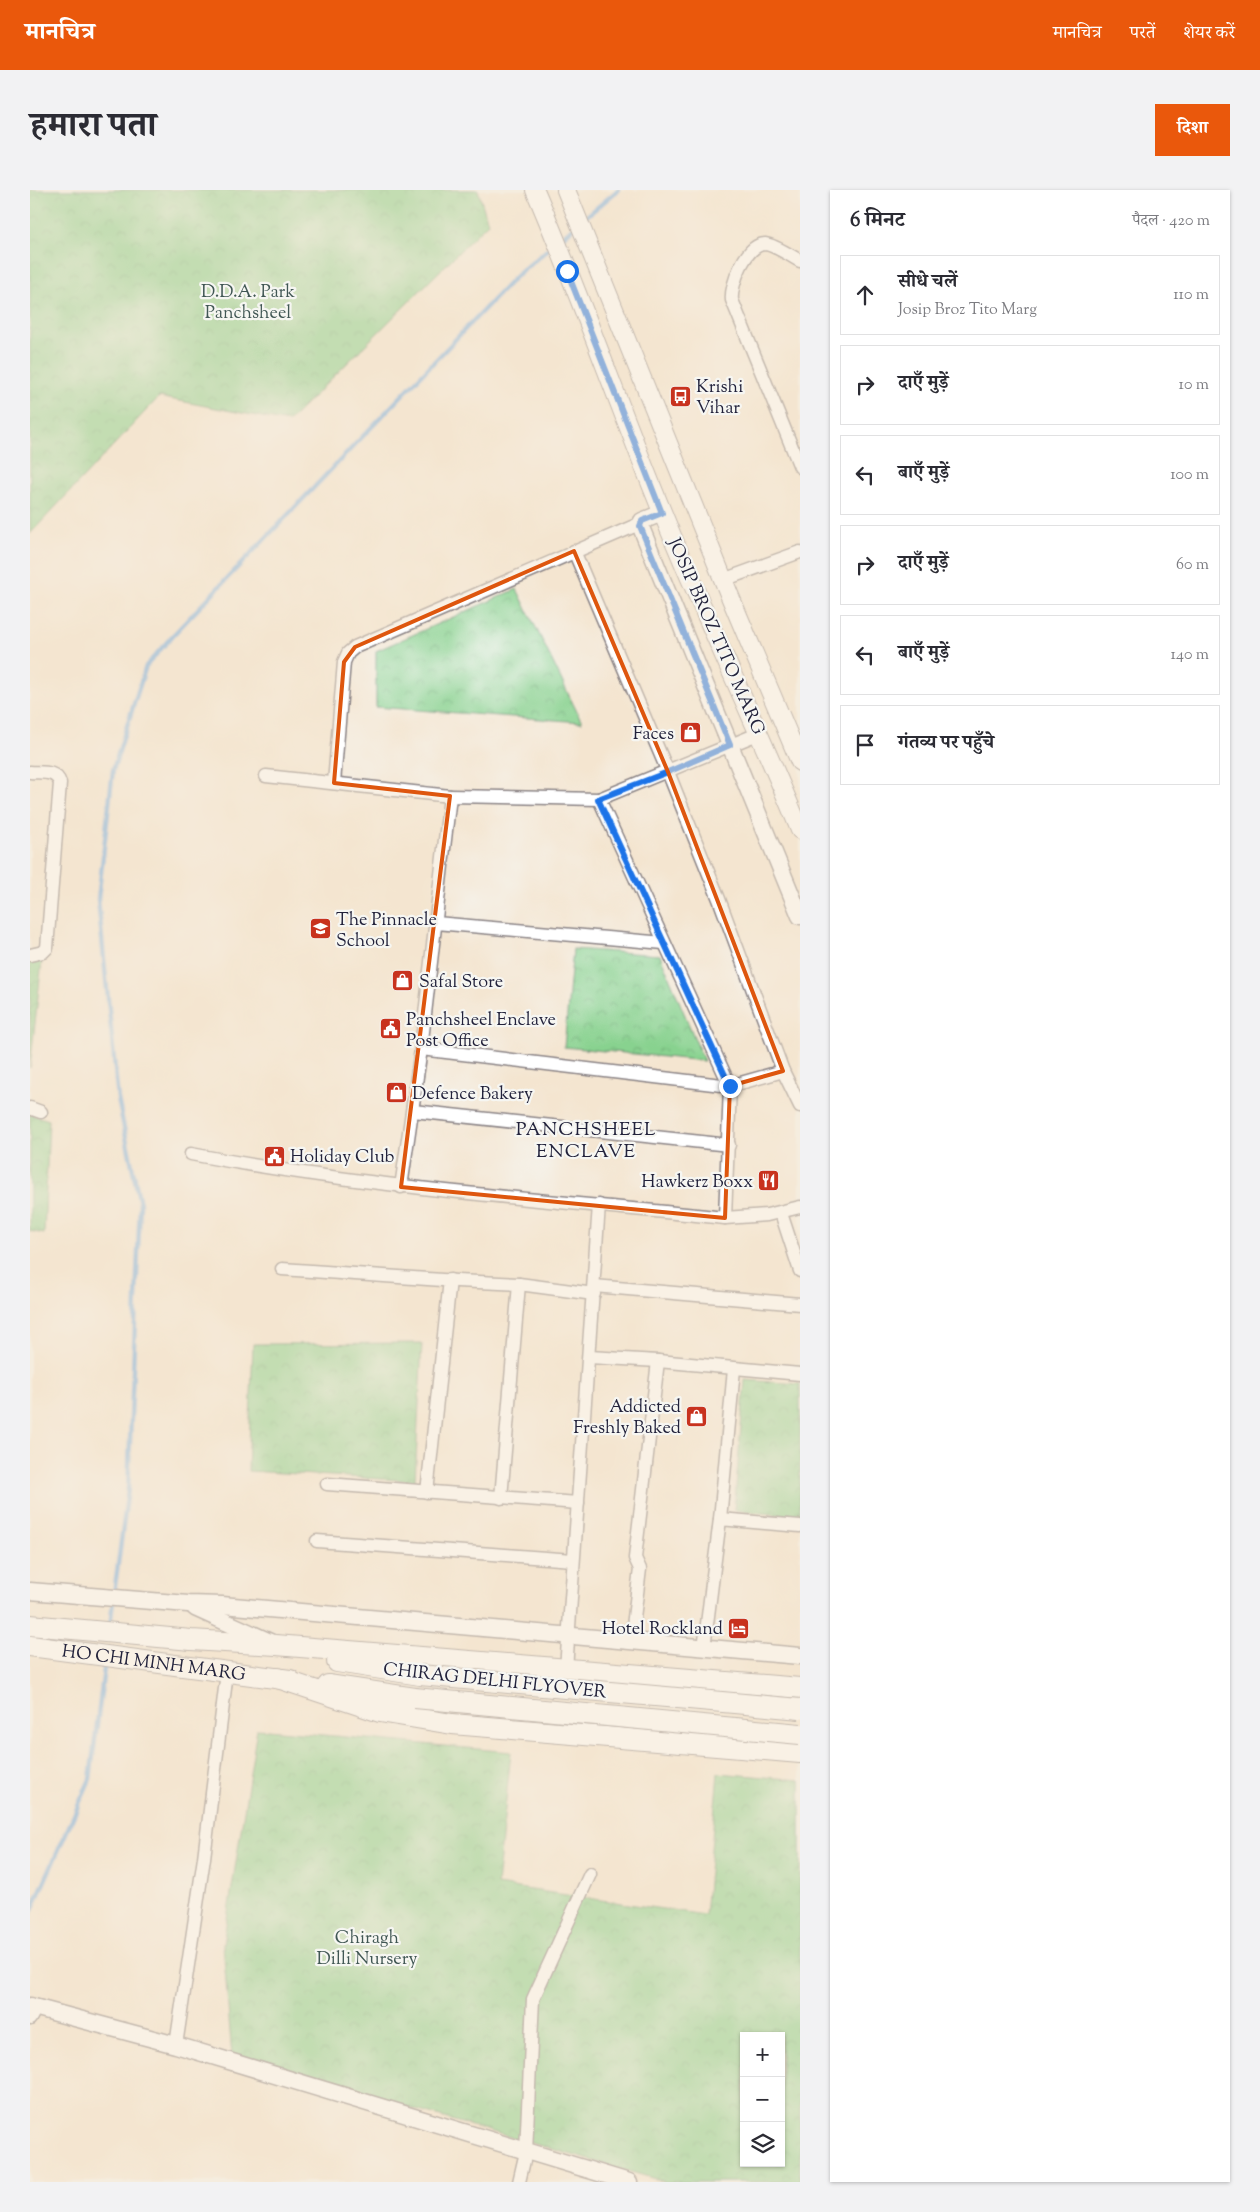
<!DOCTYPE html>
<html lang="hi">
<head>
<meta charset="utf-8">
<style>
  :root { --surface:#fff; --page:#f2f2f3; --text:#2b2b33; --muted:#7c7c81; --line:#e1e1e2; --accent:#ea580c }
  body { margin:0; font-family:"Sorts Mill Goudy","Noto Serif Devanagari",serif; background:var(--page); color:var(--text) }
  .controls { position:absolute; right:15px; bottom:15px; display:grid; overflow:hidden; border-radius:0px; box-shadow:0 1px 4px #0004 }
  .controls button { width:45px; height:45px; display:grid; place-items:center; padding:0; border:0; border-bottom:1px solid var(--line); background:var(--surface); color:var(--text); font:25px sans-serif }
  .stop { position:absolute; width:15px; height:15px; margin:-11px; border:4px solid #1a73e8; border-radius:50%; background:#fff }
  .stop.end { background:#1a73e8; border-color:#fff; box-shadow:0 1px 5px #0008 }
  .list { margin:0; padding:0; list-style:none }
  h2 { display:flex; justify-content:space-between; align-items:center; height:65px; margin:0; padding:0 20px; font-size:21px }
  h2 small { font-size:16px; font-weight:400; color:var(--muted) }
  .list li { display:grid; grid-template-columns:32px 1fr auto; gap:15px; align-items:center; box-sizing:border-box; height:80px; margin:0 10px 10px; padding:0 10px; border:1px solid var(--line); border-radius:0px }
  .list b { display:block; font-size:19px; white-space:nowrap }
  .list p { margin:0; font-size:16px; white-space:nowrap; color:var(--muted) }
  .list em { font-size:16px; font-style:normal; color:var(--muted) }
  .icon { flex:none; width:28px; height:28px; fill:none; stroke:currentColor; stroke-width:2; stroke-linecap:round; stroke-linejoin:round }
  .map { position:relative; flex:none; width:770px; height:1992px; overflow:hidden; border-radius:0px }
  header { display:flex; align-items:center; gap:30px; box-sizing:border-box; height:70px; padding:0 25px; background:var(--accent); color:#fff }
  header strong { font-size:24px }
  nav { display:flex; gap:28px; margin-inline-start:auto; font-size:18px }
  .intro { display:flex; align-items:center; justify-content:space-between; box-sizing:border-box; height:120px; padding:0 30px }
  h1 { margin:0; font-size:35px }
  .button { padding:12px 22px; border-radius:0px; background:var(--accent); color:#fff; font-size:18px; font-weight:700 }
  main { display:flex; gap:30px; padding:0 30px }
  aside { flex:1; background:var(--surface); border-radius:0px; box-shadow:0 1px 4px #0004 }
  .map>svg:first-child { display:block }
  .park { fill:url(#park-crowns); stroke:#557a65; fill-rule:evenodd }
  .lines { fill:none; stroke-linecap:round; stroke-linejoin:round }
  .stream { stroke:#72ace2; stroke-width:4.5 }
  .minor-casing { stroke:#8b8486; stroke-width:15 }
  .tertiary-casing { stroke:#8b8486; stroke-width:19 }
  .secondary-casing { stroke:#8b8486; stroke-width:20 }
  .primary-casing { stroke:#8b8486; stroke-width:22 }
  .minor { stroke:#fff; stroke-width:12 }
  .tertiary { stroke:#fff; stroke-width:16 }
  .secondary { stroke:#fff; stroke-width:18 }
  .primary { stroke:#fff; stroke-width:20 }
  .primary-bridge-casing { stroke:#8b8486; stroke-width:22; stroke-linecap:butt }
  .primary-bridge { stroke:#fff; stroke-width:20 }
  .route { stroke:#1a73e8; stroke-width:6 }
  .marked { fill:none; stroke:#de560e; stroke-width:4; stroke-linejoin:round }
  .labels { text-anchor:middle; stroke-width:4.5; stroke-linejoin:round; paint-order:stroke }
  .park-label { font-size:18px; fill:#415754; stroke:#f6f6f2 }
  .poi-label { font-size:18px; fill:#22223b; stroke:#f6f6f2; text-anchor:start }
  .street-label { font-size:18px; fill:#22223b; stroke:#f6f6f2 }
  .neighbourhood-label { font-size:19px; letter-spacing:1px; fill:#22223b; stroke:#f6f6f2 }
</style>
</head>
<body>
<header>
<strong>मानचित्र</strong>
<nav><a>मानचित्र</a><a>परतें</a><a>शेयर करें</a></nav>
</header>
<div class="intro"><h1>हमारा पता</h1><a class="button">दिशा</a></div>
<main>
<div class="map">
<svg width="770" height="1992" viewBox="0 0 770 1992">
  <defs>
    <pattern id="park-crowns" width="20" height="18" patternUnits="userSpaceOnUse" patternTransform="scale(1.25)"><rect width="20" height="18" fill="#88d28f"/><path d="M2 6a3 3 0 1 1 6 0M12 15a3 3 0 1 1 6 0" fill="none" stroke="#75b47c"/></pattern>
  </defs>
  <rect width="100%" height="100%" fill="#f6f6f2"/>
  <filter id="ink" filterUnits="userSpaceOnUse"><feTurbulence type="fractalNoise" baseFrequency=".02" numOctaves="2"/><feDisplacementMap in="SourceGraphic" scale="10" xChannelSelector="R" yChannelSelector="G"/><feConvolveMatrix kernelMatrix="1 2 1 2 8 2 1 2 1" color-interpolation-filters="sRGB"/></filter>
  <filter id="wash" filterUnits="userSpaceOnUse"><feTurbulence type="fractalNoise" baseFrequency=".0096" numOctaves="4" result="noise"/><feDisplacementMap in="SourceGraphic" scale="20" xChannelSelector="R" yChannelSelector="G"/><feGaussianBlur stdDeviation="1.12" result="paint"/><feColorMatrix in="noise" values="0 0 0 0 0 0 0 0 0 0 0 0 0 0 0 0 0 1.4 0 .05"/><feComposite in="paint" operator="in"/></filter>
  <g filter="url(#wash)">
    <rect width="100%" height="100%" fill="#f4e5d0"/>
    <g class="park">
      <path d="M0,0H448L458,33L258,232L129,207L0,344Z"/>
      <path d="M487,399L552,532L346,517V461Z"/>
      <path d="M543,759L630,765L674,871L534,857Z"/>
      <path d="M0,770L12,771L0,878Z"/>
      <path d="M0,924L19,930L14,1044L0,1041Z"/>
      <path d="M392,1153L385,1291L218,1281L223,1154Z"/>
      <path d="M715,1190L770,1194V1327L704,1320Z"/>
      <path d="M227,1539L481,1562L467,1695L675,1725L688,1583L770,1590V1992H636L202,1867L193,1754ZM714,1846H751V1973H714Z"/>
    </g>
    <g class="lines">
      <g class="stream">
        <path d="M552,30L588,0"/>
        <path d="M529,50L546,35"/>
        <path d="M84,1404L98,1299L110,1014L88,909L68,709L83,580L116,476L144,444L486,86L523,55"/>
        <path d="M80,1436L83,1412"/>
        <path d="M0,1724L60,1589L75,1471"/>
      </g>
    </g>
  </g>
  <g filter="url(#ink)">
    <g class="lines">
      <defs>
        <g id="minor">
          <path d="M770,71C761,66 745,55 735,54C716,54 700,95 702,110L770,277"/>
          <path d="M544,361L638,582L689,709L753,881"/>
          <path d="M693,390L770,362"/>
          <path d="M0,582C12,583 26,580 30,593L17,758L13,762L0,765"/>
          <path d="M236,586L420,606"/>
          <path d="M304,593L314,472L318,463L325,457L609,334"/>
          <path d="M406,733L634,753"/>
          <path d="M391,859L420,606L569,609"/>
          <path d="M0,918L11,922"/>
          <path d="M383,921L699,955"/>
          <path d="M161,964C337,998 516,1010 695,1028L737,1025L770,1017"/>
          <path d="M371,997L391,859L700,896L753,881L770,916"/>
          <path d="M751,1023L770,1081"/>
          <path d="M695,1028L700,896L569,609L730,543"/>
          <path d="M252,1079L427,1091L489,1094L564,1104"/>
          <path d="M564,1096L770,1114"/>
          <path d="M559,1167L628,1171L770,1184"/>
          <path d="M297,1294L548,1313"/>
          <path d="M397,1302L420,1090"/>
          <path d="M471,1308L489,1094"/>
          <path d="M690,1329L704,1179"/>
          <path d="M287,1351L543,1370"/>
          <path d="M601,1452L610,1379L605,1368L628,1171"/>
          <path d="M674,1458L690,1329L770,1336"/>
          <path d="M536,1479L569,1015"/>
          <path d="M0,1829L6,1818"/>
          <path d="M146,1855L174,1668L197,1482"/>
          <path d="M489,1992L496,1962L503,1809L560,1684"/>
        </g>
        <g id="tertiary">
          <path d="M632,323L612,331L610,335L770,726"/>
          <path d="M0,1401L158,1414L192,1415L770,1466"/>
          <path d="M165,1418L240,1452"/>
          <path d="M0,1816L146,1855L599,1992"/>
        </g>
        <g id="secondary">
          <path d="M505,0C551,107 589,217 633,324C676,430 726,533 770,640"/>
          <path d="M536,0L699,404L770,572"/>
        </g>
        <g id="primary">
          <path d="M0,1435L161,1450L246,1455L770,1498"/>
          <path id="s1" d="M0,1456L260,1490"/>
          <path d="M307,1472L390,1485"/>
          <path d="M248,1488L350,1522L422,1534L770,1563"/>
          <path d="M298,1495L385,1508"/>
        </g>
      </defs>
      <use href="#minor" class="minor-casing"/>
      <use href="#tertiary" class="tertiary-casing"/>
      <use href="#secondary" class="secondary-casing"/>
      <use href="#primary" class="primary-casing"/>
      <use href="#minor" class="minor"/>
      <use href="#tertiary" class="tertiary"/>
      <use href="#secondary" class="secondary"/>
      <use href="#primary" class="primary"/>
      <defs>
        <g id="primary-bridge">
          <path d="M390,1485L770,1519"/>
          <path d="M385,1508L770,1544"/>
        </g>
      </defs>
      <use href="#primary-bridge" class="primary-bridge-casing"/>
      <use href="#primary-bridge" class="primary-bridge"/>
    </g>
  </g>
  <g class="lines" filter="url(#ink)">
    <path class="route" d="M537,81L632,323L612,331L610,336L700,555L638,582L568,609L700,896"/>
  </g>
  <path d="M0 0H770V1992H0ZM544,361L638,582L753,881L700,896L695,1028L371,997L420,606L304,593L314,472L325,457Z" fill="#f4e5d0" fill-opacity=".55" fill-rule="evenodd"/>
  <path class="marked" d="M544,361L638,582L753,881L700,896L695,1028L371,997L420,606L304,593L314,472L325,457Z"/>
  <defs>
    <symbol id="bus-square" viewBox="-11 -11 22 22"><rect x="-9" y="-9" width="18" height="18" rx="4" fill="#c8321e" stroke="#f6f6f2"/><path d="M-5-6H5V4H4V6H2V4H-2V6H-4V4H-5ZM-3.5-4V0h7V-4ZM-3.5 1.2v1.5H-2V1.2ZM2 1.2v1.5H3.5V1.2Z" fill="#fff"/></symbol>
    <symbol id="shop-square" viewBox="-11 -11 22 22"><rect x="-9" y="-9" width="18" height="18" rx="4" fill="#c8321e" stroke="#f6f6f2"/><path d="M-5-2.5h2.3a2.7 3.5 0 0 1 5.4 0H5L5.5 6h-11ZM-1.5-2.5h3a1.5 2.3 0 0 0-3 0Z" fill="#fff"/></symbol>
    <symbol id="school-square" viewBox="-11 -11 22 22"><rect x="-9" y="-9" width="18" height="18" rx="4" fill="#c8321e" stroke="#f6f6f2"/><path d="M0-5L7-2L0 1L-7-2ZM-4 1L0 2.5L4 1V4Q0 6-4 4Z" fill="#fff"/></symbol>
    <symbol id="civic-square" viewBox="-11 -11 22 22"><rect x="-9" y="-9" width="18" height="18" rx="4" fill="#c8321e" stroke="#f6f6f2"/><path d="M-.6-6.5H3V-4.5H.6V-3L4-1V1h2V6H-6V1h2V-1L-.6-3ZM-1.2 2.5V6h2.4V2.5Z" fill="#fff"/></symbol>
    <symbol id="restaurant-square" viewBox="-11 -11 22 22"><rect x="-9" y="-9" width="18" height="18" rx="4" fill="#c8321e" stroke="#f6f6f2"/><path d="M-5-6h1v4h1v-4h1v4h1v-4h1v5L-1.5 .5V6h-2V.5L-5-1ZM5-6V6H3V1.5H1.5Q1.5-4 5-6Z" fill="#fff"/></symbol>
    <symbol id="hotel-square" viewBox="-11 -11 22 22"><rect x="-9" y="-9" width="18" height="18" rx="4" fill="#c8321e" stroke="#f6f6f2"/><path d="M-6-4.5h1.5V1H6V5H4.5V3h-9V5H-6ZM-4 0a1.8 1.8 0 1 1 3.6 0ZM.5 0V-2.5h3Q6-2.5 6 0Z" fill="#fff"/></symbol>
  </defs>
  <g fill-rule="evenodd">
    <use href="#bus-square" x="638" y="194" width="25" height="25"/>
    <use href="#shop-square" x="648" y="530" width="25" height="25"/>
    <use href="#school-square" x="278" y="726" width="25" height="25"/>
    <use href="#shop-square" x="360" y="778" width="25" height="25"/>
    <use href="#civic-square" x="348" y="826" width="25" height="25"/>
    <use href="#shop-square" x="354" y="890" width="25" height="25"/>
    <use href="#civic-square" x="232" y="954" width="25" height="25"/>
    <use href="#restaurant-square" x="726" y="978" width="25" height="25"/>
    <use href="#shop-square" x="654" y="1214" width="25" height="25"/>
    <use href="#hotel-square" x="696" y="1426" width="25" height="25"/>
  </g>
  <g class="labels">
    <g class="park-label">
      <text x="218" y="107">D.D.A. Park<tspan x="218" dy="21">Panchsheel</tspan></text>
      <text x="337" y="1753">Chiragh<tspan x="337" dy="21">Dilli Nursery</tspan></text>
    </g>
    <g class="poi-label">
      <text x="666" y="202">Krishi<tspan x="666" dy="21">Vihar</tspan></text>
      <text x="644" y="549" text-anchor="end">Faces</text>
      <text x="306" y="735">The Pinnacle<tspan x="306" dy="21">School</tspan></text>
      <text x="389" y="797">Safal Store</text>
      <text x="376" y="835">Panchsheel Enclave<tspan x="376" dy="21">Post Office</tspan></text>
      <text x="382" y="909">Defence Bakery</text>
      <text x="260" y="972">Holiday Club</text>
      <text x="723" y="997" text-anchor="end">Hawkerz Boxx</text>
      <text x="651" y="1222" text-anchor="end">Addicted<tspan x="651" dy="21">Freshly Baked</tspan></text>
      <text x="693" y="1444" text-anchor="end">Hotel Rockland</text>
    </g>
    <g class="street-label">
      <text transform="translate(687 446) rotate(66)" y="6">JOSIP BROZ TITO MARG</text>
      <text dy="6" stroke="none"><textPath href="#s1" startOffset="125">HO CHI MINH MARG</textPath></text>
      <text transform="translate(465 1490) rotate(6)" y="6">CHIRAG DELHI FLYOVER</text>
    </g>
    <g class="neighbourhood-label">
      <text x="556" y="945">PANCHSHEEL<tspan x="556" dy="22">ENCLAVE</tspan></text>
    </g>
  </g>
</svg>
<div class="controls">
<button>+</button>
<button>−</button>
<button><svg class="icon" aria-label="layers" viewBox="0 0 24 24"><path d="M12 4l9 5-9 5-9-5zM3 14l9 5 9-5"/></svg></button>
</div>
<div class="stop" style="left:537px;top:81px"></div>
<div class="stop end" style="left:700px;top:896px"></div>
</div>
<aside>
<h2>6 मिनट<small>पैदल · 420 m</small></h2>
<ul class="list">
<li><svg class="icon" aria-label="ahead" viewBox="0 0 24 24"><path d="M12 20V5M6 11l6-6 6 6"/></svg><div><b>सीधे चलें</b><p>Josip Broz Tito Marg</p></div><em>110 m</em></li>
<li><svg class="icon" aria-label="right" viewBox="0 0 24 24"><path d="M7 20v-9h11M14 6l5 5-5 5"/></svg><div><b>दाएँ मुड़ें</b></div><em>10 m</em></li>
<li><svg class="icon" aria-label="left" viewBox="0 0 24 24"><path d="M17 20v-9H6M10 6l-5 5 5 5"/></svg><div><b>बाएँ मुड़ें</b></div><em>100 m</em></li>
<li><svg class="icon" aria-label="right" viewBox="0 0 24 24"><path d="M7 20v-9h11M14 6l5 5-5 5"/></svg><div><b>दाएँ मुड़ें</b></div><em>60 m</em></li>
<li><svg class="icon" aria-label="left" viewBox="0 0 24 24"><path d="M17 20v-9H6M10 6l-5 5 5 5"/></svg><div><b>बाएँ मुड़ें</b></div><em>140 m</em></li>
<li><svg class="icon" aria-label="arrive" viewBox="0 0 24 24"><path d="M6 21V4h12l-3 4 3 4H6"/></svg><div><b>गंतव्य पर पहुँचे</b></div></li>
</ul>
</aside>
</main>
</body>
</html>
